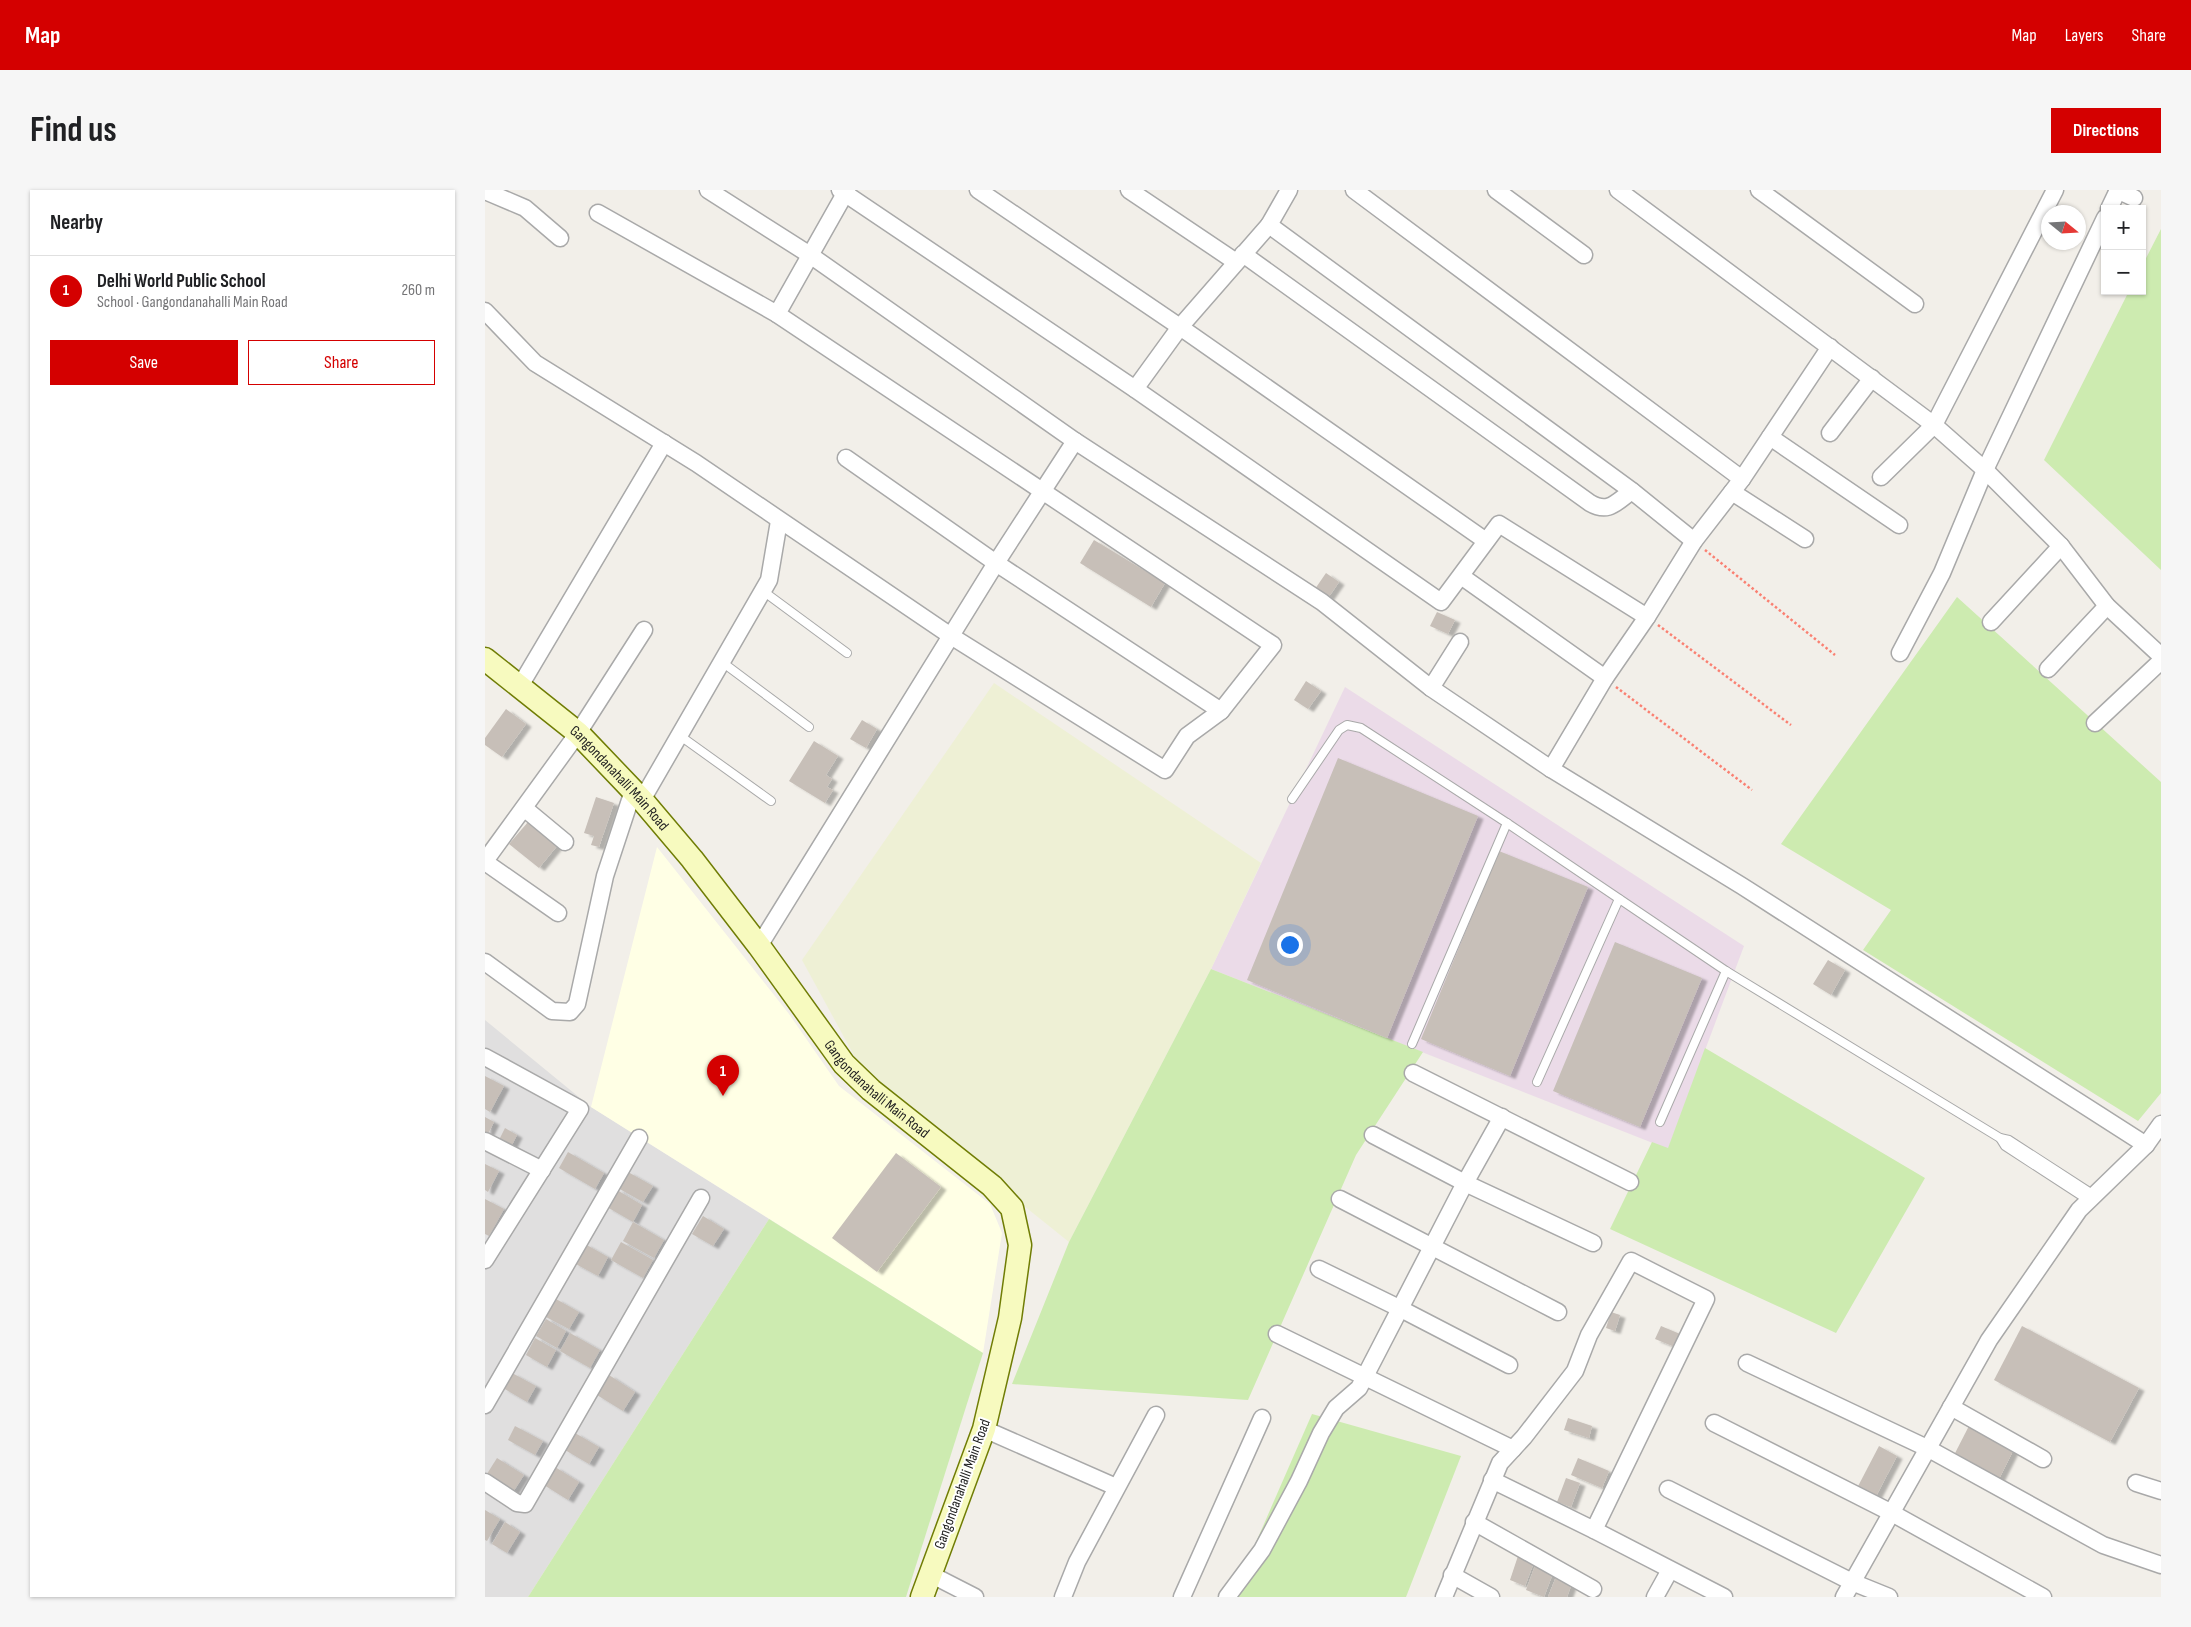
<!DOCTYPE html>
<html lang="en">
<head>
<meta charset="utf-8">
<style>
  :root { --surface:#fff; --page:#f6f6f6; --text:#202124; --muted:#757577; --line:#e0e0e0; --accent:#d40000 }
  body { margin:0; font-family:"Sofia Sans Condensed",sans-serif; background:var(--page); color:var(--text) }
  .controls { position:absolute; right:15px; top:15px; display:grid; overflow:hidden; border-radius:0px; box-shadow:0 1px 4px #0004 }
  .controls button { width:45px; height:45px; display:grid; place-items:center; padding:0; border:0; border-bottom:1px solid var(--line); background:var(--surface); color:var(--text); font:25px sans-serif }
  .compass { position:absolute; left:1556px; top:15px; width:45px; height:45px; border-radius:50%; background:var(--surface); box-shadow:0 1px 4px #0004; rotate:108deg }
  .you { position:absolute; left:804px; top:754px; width:18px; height:18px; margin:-12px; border:4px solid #fff; border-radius:50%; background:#1a73e8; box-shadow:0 0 0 8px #1a73e833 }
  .badge { display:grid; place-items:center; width:32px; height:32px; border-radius:50%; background:var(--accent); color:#fff; font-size:16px; font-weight:700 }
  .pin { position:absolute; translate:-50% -41px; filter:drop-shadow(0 1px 2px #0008) }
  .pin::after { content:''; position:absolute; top:26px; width:18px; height:15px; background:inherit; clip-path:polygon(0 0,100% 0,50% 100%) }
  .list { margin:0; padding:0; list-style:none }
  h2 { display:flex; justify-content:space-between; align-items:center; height:65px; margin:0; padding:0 20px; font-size:21px }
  h2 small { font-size:16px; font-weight:400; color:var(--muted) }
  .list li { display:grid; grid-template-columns:32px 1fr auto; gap:15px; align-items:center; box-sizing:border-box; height:70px; padding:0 20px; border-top:1px solid var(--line) }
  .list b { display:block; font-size:19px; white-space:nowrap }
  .list p { margin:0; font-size:16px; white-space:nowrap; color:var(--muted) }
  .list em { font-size:16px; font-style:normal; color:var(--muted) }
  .actions { display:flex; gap:10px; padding:15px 20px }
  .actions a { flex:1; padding:11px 0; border:1px solid var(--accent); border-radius:0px; text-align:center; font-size:18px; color:var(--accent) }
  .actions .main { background:var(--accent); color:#fff }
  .map { position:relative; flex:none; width:1676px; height:1407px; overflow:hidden; border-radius:0px }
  header { display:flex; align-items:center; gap:30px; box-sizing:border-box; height:70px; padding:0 25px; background:var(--accent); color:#fff }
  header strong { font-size:24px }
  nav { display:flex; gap:28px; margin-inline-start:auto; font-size:18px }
  .intro { display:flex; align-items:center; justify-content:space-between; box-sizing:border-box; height:120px; padding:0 30px }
  h1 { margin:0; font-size:35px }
  .button { padding:12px 22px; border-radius:0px; background:var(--accent); color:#fff; font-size:18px; font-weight:700 }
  main { display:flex; gap:30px; padding:0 30px }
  aside { flex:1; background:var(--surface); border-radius:0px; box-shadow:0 1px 4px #0004 }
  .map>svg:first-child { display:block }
  .residential { fill:#e0dfdf }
  .industrial { fill:#ebdbe8 }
  .education { fill:#ffffe5 }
  .farmland { fill:#eef0d5 }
  .grass { fill:#cdebb0 }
  .building { fill:#c7bfb8; filter:url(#shadow) }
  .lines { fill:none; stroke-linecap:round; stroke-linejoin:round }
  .lane-casing { stroke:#a9a9a9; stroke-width:10 }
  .street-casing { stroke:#a9a9a9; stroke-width:19 }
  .secondary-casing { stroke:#707d05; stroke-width:25 }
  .path { stroke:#fa8072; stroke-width:2.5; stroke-dasharray:2.5 2.5; stroke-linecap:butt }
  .lane { stroke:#fff; stroke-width:8 }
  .street { stroke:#fff; stroke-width:16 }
  .secondary { stroke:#f7fabf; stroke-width:22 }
  .labels { text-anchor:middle; stroke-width:4; stroke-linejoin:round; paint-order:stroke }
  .street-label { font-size:15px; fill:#222; stroke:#fff }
</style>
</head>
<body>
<header>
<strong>Map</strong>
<nav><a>Map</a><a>Layers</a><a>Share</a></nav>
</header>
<div class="intro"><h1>Find us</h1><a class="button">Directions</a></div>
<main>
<aside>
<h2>Nearby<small></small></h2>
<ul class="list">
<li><span class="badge">1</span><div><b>Delhi World Public School</b><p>School · Gangondanahalli Main Road</p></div><em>260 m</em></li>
</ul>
<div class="actions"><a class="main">Save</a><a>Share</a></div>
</aside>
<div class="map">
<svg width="1676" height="1407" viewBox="0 0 1676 1407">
  <defs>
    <filter id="shadow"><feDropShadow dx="5.5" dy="3" stdDeviation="1" flood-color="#0004"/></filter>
  </defs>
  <rect width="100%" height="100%" fill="#f2efe9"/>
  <path class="residential" d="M0,830L106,917L284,1029L43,1407H0Z"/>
  <path class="industrial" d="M860,497L1259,756L1183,959L726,779Z"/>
  <path class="education" d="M172,657L304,824L354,896L505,1014L517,1043L498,1163L106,917Z"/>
  <path class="farmland" d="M509,493L776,673L726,779L584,1052L383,891L317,770Z"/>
  <g class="grass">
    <path d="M1676,39V380L1559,270L1644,101H1657V76Z"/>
    <path d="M1472,407L1676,592V903L1653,931L1378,760L1406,720L1296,654Z"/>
    <path d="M726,779L938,862L871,965L763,1210L527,1194L584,1052Z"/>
    <path d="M1220,858L1440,988L1351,1143L1125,1039L1167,952L1183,958Z"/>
    <path d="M284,1029L498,1163L421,1407H43Z"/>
    <path d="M827,1224L976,1266L921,1407H747Z"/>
  </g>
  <g class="building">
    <path d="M609,350L680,393L666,417L595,373Z"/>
    <path d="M841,383L854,392L843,408L830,399Z"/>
    <path d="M952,422L970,430L963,444L945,436Z"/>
    <path d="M821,491L836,501L823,519L809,510Z"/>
    <path d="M21,519L41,534L17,567L0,555V548Z"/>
    <path d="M377,530L392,539L381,558L365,549Z"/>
    <path d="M329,551L353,566L341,585L347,589L342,597L348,600L340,613L304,591Z"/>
    <path d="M853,568L993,626L902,848L762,790Z"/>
    <path d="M111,607L129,613L114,657L106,655L109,646L99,643Z"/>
    <path d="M43,632L72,656L54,678L24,654Z"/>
    <path d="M1014,661L1103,697L1025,886L936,849Z"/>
    <path d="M1130,752L1217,788L1155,937L1068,901Z"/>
    <path d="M1343,770L1360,780L1346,805L1328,794Z"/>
    <path d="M0,886L19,896L5,922L0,919Z"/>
    <path d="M0,927L9,932L2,946L0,945Z"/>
    <path d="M20,938L32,945L25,959L13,952Z"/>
    <path d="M83,962L119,983L110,999L74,978Z"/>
    <path d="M411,963L456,997L392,1082L347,1048Z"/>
    <path d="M0,974L14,981L3,1002L0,1000Z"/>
    <path d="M143,982L168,996L158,1012L133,998Z"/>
    <path d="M132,1000L157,1015L148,1032L122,1017Z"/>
    <path d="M0,1009L19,1019L4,1046L0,1044Z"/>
    <path d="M218,1026L239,1039L228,1056L207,1044Z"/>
    <path d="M148,1032L179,1050L169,1068L138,1051Z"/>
    <path d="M136,1052L168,1070L158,1088L126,1070Z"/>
    <path d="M100,1054L123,1067L113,1086L89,1073Z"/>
    <path d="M71,1109L94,1122L84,1139L61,1127Z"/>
    <path d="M1126,1122L1135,1125L1130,1141L1121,1138Z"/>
    <path d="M61,1129L81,1141L72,1158L51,1146Z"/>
    <path d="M1176,1136L1195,1144L1190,1157L1170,1149Z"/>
    <path d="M1537,1136L1654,1198L1625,1252L1509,1190Z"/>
    <path d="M85,1143L115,1160L105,1178L75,1161Z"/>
    <path d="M50,1148L71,1160L62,1177L41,1165Z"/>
    <path d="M27,1183L51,1196L42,1212L18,1198Z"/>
    <path d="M124,1185L150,1202L138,1221L112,1205Z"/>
    <path d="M1083,1228L1107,1236L1104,1248L1079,1240Z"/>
    <path d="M1486,1232L1531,1255L1512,1293L1467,1269Z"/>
    <path d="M30,1236L58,1251L50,1265L23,1250Z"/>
    <path d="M90,1243L114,1257L104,1274L80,1260Z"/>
    <path d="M1394,1256L1412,1266L1388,1312L1370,1302Z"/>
    <path d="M12,1268L39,1285L26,1305L0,1287Z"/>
    <path d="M1093,1268L1124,1281L1117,1298L1086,1285Z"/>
    <path d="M70,1277L94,1292L83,1310L59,1295Z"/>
    <path d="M1081,1288L1095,1293L1086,1317L1072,1312Z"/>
    <path d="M0,1320L15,1329L2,1351L0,1350Z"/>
    <path d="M20,1332L35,1342L22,1363L7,1354Z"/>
    <path d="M1033,1366L1049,1372L1040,1396L1025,1390Z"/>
    <path d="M1050,1376L1068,1383L1059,1407L1041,1400Z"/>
    <path d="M1071,1387L1087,1393L1082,1407H1063Z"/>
  </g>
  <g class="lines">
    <defs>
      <g id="lane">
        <path d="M278,401L362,463"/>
        <path d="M237,472L324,537"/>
        <path d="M194,545L286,611"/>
        <path d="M807,609L854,540L862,535L876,538L1022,633L1241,781L1515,948"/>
        <path d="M927,854L1022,633"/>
        <path d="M1052,892L1134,709"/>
        <path d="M1175,932L1241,781"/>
        <path d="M1603,1010L1520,956L1515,948L1524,950L1609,1005"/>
      </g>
      <g id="street">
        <path d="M223,0L325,65L590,251L837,412L946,498L1066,579L1257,696L1661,955"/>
        <path d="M355,0L650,199L956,412L1014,334L1162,427"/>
        <path d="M493,0L695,137L784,35"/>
        <path d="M644,0L751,72"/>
        <path d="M804,0L784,35L1147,301L1209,351"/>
        <path d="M869,0L1257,289"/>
        <path d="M1011,0L1099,65"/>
        <path d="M1133,0L1449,235L1500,280L1576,356L1622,416L1676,466"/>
        <path d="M1274,0L1430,114"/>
        <path d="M1632,0L1649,8"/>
        <path d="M0,1L40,18L75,48"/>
        <path d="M1624,19L1633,0"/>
        <path d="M113,23L292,124"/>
        <path d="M758,64L1105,313C1124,324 1131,312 1147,301"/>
        <path d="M0,121L50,173L211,273L466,446L680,580L702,546L736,521"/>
        <path d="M650,199L695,137L1001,351"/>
        <path d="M1345,243L1387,188"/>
        <path d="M1285,247L1414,335"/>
        <path d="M361,268L511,373L736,521L788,455L292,124L362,0"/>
        <path d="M1396,287L1449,235L1570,0"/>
        <path d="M1247,302L1320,349"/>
        <path d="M976,386L1120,488"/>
        <path d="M1506,432L1576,356"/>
        <path d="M1415,463L1457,383L1500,280L1620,28"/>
        <path d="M1563,479L1622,416"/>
        <path d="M35,496L179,253"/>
        <path d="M946,498L975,452"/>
        <path d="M1610,533L1676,471"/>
        <path d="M1066,579L1120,488L1162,427L1209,351L1257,289L1345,157"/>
        <path d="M157,610L284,390L294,331"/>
        <path d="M39,618L80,652"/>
        <path d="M0,671L93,543L159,440"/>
        <path d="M0,672L73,723"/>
        <path d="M274,756L511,373L590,251"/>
        <path d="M0,772L67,821L85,822L92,814L120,686L148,601"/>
        <path d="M0,867L95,919L0,1070"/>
        <path d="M928,883L1145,992"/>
        <path d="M888,945L980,993L1108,1053"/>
        <path d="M0,951L57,980"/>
        <path d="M855,1009L1073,1122"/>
        <path d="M834,1079L914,1118L1024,1175"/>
        <path d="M792,1144L1028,1259"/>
        <path d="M1262,1173L1442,1258L1618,1355L1676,1375"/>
        <path d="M0,1215L154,948"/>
        <path d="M1466,1217L1558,1269"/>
        <path d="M1229,1233L1405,1322L1558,1407"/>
        <path d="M499,1239L631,1297"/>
        <path d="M1007,1290L1109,1340L1239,1407"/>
        <path d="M0,1292L32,1313L40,1314L216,1008"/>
        <path d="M1651,1293L1676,1301"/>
        <path d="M1183,1299L1367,1392L1404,1407"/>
        <path d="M989,1332L1108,1399"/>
        <path d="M445,1384L490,1407"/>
        <path d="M967,1385L1006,1407"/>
        <path d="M578,1407L592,1372L671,1225"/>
        <path d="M697,1407L777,1228"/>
        <path d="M742,1407L777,1360L814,1291L836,1243L851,1218L874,1198L980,993L1017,927"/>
        <path d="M959,1407L1015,1273L1039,1247L1090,1181L1104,1145L1146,1071L1221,1109L1109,1340"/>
        <path d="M1170,1407L1185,1380"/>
        <path d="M1359,1407L1504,1150L1594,1020L1661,955L1676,934"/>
      </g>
      <g id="secondary">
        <path id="s1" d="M0,469L93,543L157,610L207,669L274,756L359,874L386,900L507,996L527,1018L535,1055L525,1128L499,1239L437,1407"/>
      </g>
    </defs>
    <use href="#lane" class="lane-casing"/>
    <use href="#street" class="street-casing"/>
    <use href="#secondary" class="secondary-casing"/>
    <g class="path">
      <path d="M1220,360L1350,465"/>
      <path d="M1173,435L1306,535"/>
      <path d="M1131,497L1267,600"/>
    </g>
    <use href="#lane" class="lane"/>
    <use href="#street" class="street"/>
    <use href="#secondary" class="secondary"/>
  </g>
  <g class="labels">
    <g class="street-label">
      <text dy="5" stroke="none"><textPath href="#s1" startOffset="180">Gangondanahalli Main Road</textPath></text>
      <text dy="5" stroke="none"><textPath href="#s1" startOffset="585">Gangondanahalli Main Road</textPath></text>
      <text transform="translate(477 1294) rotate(-70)" y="5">Gangondanahalli Main Road</text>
    </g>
  </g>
</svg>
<div class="controls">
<button>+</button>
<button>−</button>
</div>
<svg class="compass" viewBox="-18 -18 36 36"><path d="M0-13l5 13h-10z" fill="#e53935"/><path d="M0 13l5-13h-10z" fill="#757577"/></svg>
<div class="you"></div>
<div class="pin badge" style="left:238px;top:906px">1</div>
</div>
</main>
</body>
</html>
